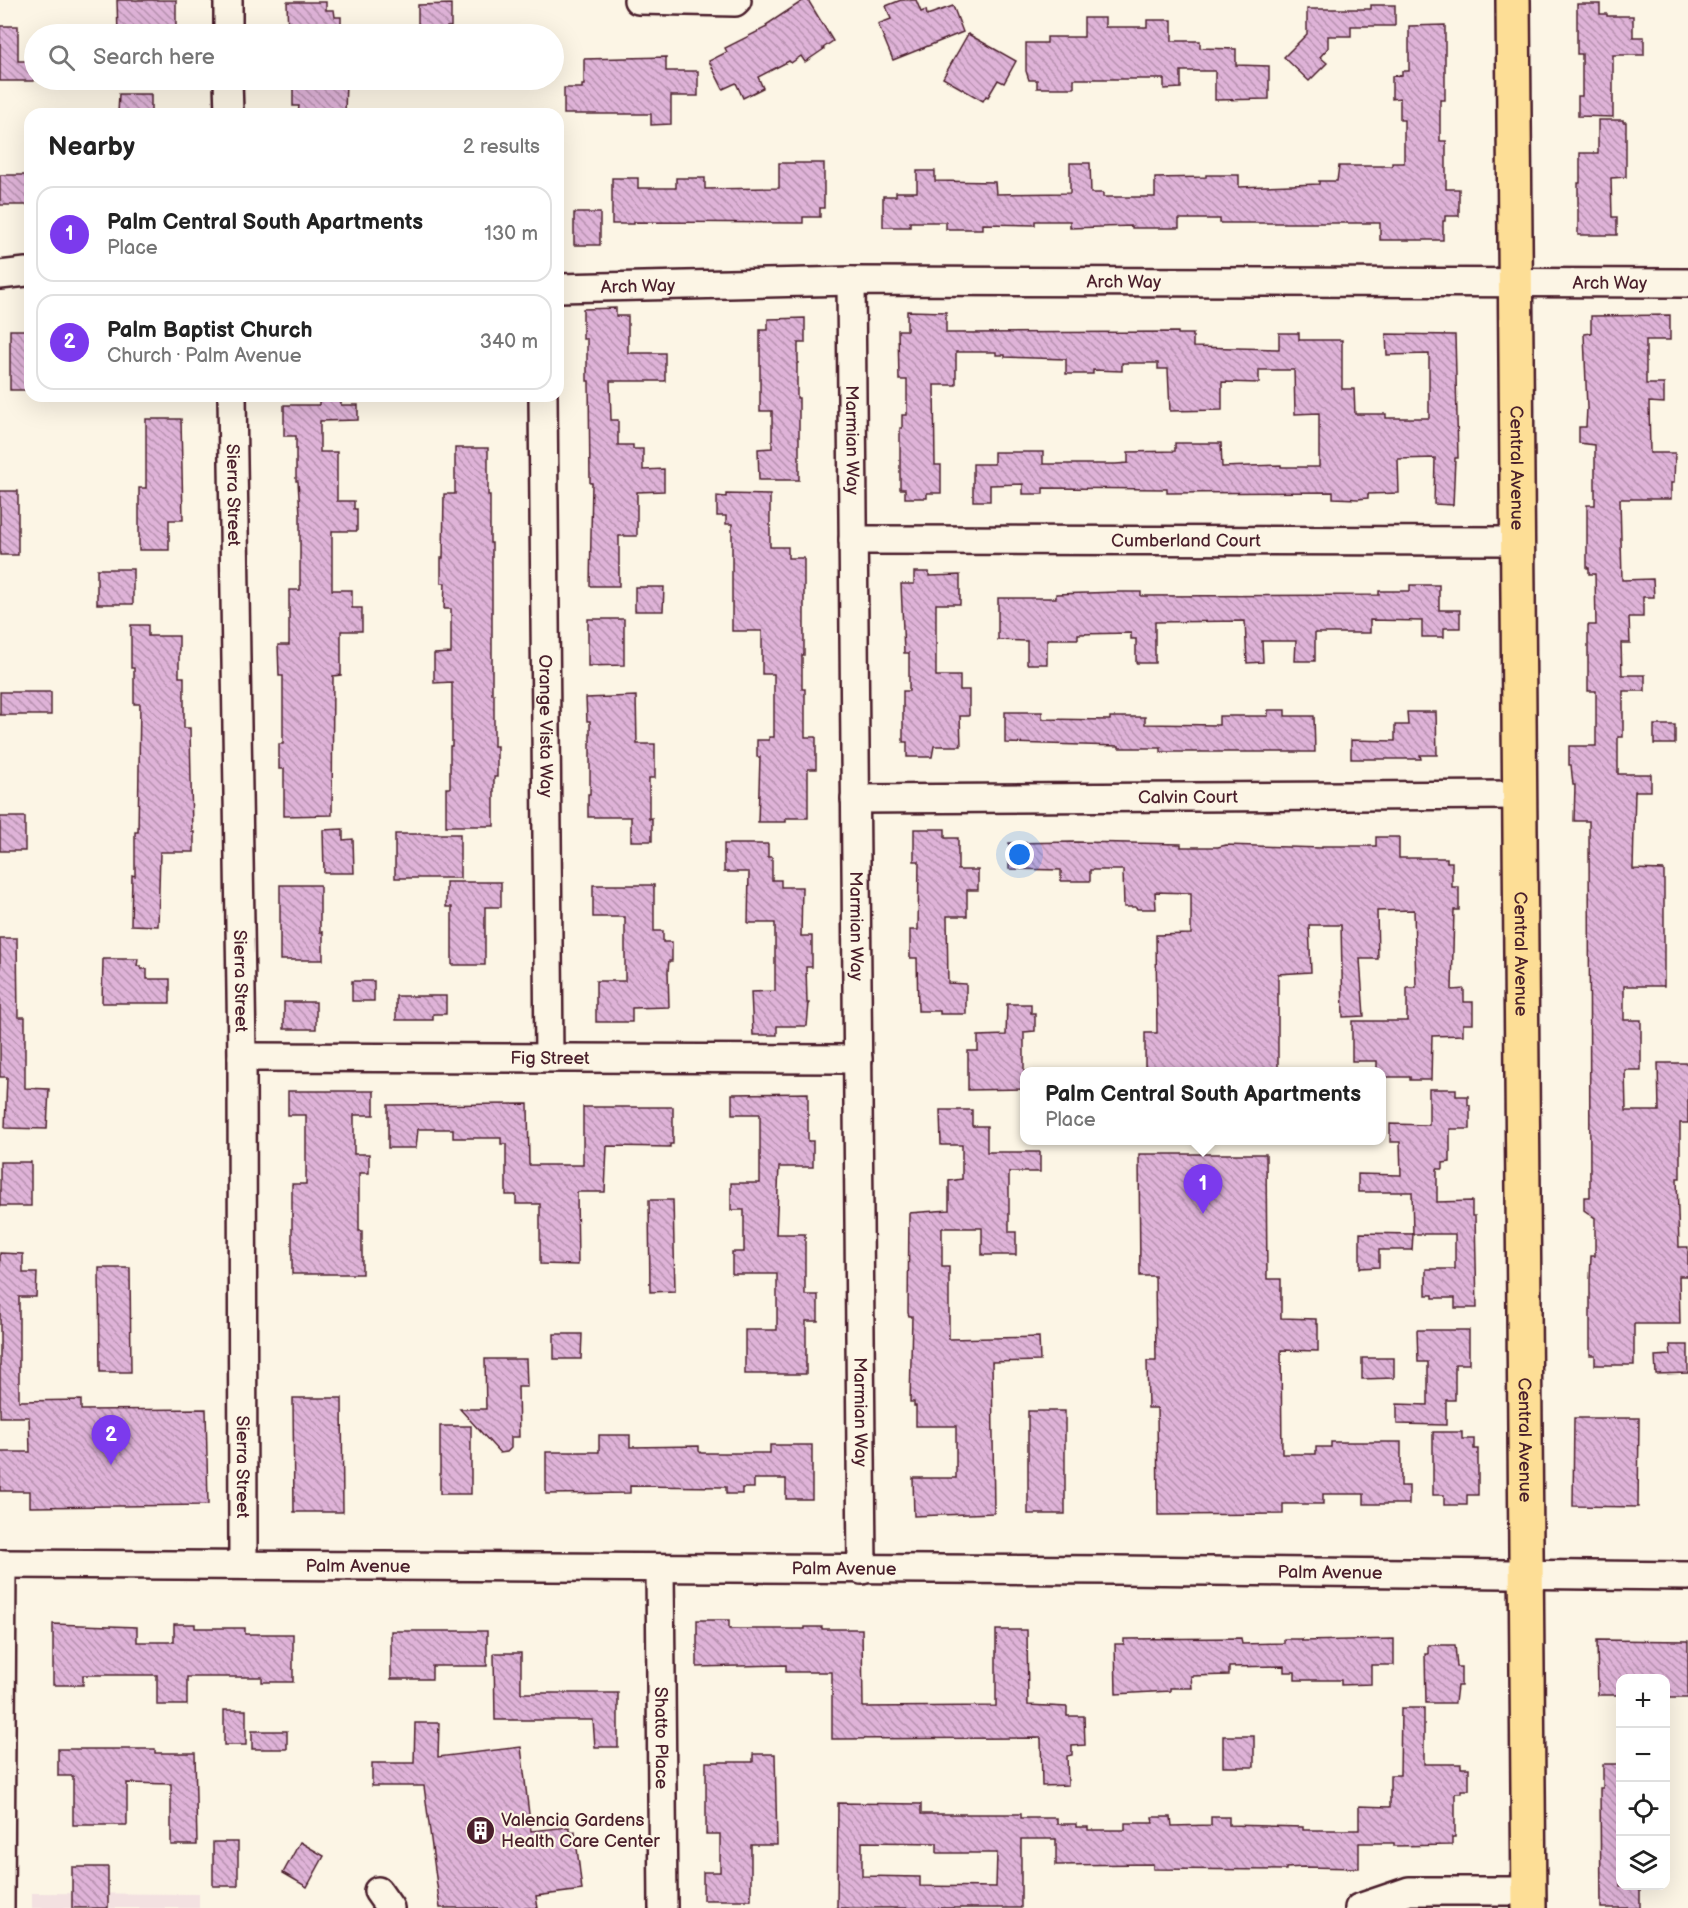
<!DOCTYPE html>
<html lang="en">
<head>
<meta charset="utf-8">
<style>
  :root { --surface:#fff; --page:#f2f2f2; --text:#222; --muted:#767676; --line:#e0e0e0; --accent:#7c3aed }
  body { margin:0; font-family:"Balsamiq Sans",sans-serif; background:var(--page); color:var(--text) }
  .controls { position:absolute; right:18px; bottom:18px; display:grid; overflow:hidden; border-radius:12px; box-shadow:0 6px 24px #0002 }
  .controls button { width:54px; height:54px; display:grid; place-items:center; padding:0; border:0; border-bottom:2px solid var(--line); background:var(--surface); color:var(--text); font:30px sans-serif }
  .you { position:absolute; left:1020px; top:855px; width:21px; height:21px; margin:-15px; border:4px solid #fff; border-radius:50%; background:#1a73e8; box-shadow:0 0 0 9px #1a73e833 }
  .badge { display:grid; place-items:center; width:39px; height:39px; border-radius:50%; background:var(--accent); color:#fff; font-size:20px; font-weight:700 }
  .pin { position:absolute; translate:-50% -50px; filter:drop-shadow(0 2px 3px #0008) }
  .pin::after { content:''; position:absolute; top:32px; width:21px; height:18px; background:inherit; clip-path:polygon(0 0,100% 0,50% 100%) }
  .popup { position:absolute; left:1020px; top:1067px; width:366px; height:78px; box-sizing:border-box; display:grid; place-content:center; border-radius:12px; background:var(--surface); filter:drop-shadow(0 2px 4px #0005); font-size:20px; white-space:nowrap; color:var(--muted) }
  .popup b { font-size:22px; color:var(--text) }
  .popup::after { content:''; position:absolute; left:50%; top:100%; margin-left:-12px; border:12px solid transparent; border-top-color:var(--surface) }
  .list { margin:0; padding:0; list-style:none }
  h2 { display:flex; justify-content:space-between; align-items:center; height:78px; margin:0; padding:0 24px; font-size:26px }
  h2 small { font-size:20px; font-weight:400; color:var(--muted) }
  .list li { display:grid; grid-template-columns:39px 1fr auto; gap:18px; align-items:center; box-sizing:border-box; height:96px; margin:0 12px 12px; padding:0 12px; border:2px solid var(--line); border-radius:18px }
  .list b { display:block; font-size:22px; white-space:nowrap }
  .list p { margin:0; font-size:20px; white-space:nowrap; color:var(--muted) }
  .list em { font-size:20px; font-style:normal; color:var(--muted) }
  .icon { flex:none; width:33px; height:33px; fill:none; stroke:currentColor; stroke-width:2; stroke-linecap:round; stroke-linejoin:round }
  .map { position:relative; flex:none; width:1688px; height:1908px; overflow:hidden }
  .search { position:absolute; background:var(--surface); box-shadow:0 6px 24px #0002; left:24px; top:24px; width:540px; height:66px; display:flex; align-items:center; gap:15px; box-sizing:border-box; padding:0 21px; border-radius:33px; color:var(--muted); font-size:22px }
  .panel { position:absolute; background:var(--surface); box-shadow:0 6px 24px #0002; left:24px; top:108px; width:540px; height:294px; border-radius:18px }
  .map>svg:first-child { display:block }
  .built { fill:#f3e1e1 }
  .building { fill:url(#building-back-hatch); stroke:#4a1f2b; stroke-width:1.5; fill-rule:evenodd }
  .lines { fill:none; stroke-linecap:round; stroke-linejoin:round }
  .minor-casing { stroke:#4a1f2b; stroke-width:32 }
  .major-casing { stroke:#4a1f2b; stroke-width:38 }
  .minor { stroke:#fcf5e5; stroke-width:27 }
  .major { stroke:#fdde96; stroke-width:33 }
  .labels { text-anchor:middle; stroke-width:4.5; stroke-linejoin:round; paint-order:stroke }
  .street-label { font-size:18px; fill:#4a1f2b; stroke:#fcf5e5 }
  .poi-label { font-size:18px; fill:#4a1f2b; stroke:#fcf5e5; text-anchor:start }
</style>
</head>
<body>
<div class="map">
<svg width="1688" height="1908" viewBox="0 0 1688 1908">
  <defs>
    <pattern id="building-back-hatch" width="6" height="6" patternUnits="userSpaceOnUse" patternTransform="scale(1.5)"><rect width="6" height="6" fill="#dfb3d8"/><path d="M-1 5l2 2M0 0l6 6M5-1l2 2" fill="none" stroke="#b791af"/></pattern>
  </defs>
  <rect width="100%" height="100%" fill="#fcf5e5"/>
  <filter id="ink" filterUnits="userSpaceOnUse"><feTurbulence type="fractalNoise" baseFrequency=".0167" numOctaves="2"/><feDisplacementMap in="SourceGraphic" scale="12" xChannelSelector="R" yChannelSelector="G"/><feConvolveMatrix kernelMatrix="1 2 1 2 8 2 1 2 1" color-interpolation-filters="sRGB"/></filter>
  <g filter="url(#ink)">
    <path class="built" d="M32,1893L199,1894V1908H32Z"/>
    <g class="building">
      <path d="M117,0H176V34H118Z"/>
      <path d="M804,0H808L833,41L823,48L824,49L805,62L801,56L791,63L789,61L758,77L763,88L743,98L736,83L723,89L709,61L727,52L725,48L767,27L766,25Z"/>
      <path d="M901,0H916L921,12L926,10L927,15L953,6L963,32L893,60L878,24L891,19L886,6Z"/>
      <path d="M287,2H326V10H334L335,17H341V34H288Z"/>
      <path d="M451,4V27H447V34H418V5Z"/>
      <path d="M1577,4H1600V14H1607V16H1633V37H1644V55H1613V117L1578,116V96H1582V54H1577Z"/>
      <path d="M1371,5H1395V26H1351V36H1328V48L1320,57L1327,63L1309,81L1284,57L1307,34V9H1371Z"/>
      <path d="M1084,18H1105V27H1147V20H1172V41H1200V48L1236,49V65L1269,66V99L1215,100V71H1181V88L1164,89V79H1074V88H1037V80H1029L1026,71V43H1047V37H1084Z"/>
      <path d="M1445,25V100H1440V141H1446V189H1459V216H1445V221H1443V240H1380V223H1220V219H1179V228H1132V226L1070,228V221H1035V225L983,224V229H946V222H910V227H883V196H896V192H917V171H935V181L995,182L996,194L1070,193V163H1090L1091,193H1103V197H1155V178L1206,177V175H1239V187L1319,184V181H1337L1339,166H1392V163H1404V120H1400V98L1392,99V76L1402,75V71H1409V26Z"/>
      <path d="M0,26H18V61H34V81H0Z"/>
      <path d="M968,34L1016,61L1004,83L998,80L988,97L986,96L983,101L943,78Z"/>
      <path d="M666,57V71H698V96H671V124L651,125V114H564V88H582V85H584V59Z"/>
      <path d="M293,80H346L345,114H298L299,106H293Z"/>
      <path d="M119,94H151V114H118Z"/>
      <path d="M1598,120H1623V122H1626V177L1611,178L1612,217H1617V235H1578V183H1580V153H1598Z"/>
      <path d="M779,163H824V208H820V217H803V223L634,222V224H612V178H638V188H676V178H705V189L779,188Z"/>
      <rect x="0" y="175" width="30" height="30"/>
      <rect x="574" y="213" width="26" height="32"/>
      <path d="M616,308V316H628V353H665V381H610L611,420H618V445H633V449H643V470L664,469V491L637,492V536H619V586H590L592,483H590L589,381H587V339H583V309Z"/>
      <path d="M907,311L946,312V333L1178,332V334H1193V347L1279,349V333H1299V340H1342V389H1354L1355,414H1386V418H1429V354L1387,355L1386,334L1455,335L1458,458H1455L1453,505L1434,504L1435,458L1398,459L1399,493L1368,494V498L1358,499L1333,498V492L1167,493V489L1043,488V494H1023V484L990,485V501H973V464H994V452H1043V464H1116L1128,463V452L1175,451V443H1221L1222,467L1281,465V467H1319V413L1295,414L1294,370H1259V383L1222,382V410L1170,411L1168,369H1158V363H1122V371L1093,370V374H1066V359L1005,357V355H996V352H956V385H934L935,465H941V493H927V498H905V489H900V428H902V415H907V380H899L898,330H907Z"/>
      <path d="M1670,315V340H1646V384H1664V403L1649,402L1650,453H1675L1674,483H1671V499H1620L1622,580L1653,579L1654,597H1643V617H1629L1630,643H1621L1622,675H1645V691H1623V737H1618V774H1651V791H1635L1633,869L1664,870V986H1624V1020H1641V1070H1625L1626,1111H1659L1658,1063H1688V1123H1680V1178H1677L1679,1247H1688V1276H1679L1680,1324H1634V1365H1595V1355H1590V1281L1591,1256H1595V1218L1584,1210V1197H1590L1589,821H1574L1575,785H1573L1571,765H1569V746H1596V691H1588V625H1596L1595,574H1589V568H1587V505H1595V445L1579,443V427H1586L1587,408L1584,334L1591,333V316Z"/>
      <path d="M805,318V343H798V363H797V398H799V480H759L758,449L772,448V411H760V330H768V319Z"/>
      <rect x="10" y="330" width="20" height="60"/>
      <path d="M319,396H341V405H358V420L320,421V452H337V501H354V509H357V531H332V590H352V608H362V631H341V675L333,676L332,815L284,816V769H279V744H283V676H279L278,645H289V590H300V514L298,481H296V436H284V405H319Z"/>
      <path d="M146,419H181L183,520H169V550H139V488H146Z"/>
      <path d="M455,448H488V495H490V543H492V694H494V746H497V777H494V826H446V788H450V746H452V682L434,683V654L451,653V609H444L445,583H441V558H443L444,494H455Z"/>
      <rect x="0" y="491" width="18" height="64"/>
      <path d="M726,494L770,495V547H788V558H804V655H802V689H805V737H816V769H808V818H786V822H758L760,757H757V740H769V737H774V674H762V631H732V524H726V516H717V496L726,497Z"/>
      <rect x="97" y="569" width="36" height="35"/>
      <path d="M914,572H929V576L960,575V604H936V676H960V690H969V716H960L961,746H934L932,757H907V742H903V691H909V653H904L901,584H914Z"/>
      <path d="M1410,585H1439V610H1460V628H1444V637H1422V621L1370,620V633H1315V661H1295L1296,641H1262L1263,662L1247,663L1245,621L1155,622V663H1136V639H1131V633L1078,634V639H1047V664H1027V641L998,640V598H1056V594L1118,592H1141V596L1379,595V591H1410Z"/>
      <path d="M635,587H664L663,611H635Z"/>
      <path d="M588,619H624V665L588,666Z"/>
      <path d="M131,625H148V636H179V677H184V728H190L192,832H194V852H160L158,926L131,925L132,875L135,876V832H138L140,704H134V668H131Z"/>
      <rect x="0" y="692" width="51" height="23"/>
      <path d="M636,696L637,744H655V778H649V819L652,818V841H631V817H588V794H590V721H587L586,698Z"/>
      <path d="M1268,710H1285V716H1314L1315,752H1161V748H1119V746L1005,743V712H1042V719L1110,720V717H1145V724L1219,725V716H1268Z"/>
      <path d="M1407,712H1436L1437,755H1420L1421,759H1351V740L1395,741V725H1408Z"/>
      <rect x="1654" y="725" width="21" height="19"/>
      <rect x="0" y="817" width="25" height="34"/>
      <path d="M343,829V840L353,839L354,873H324L323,830Z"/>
      <path d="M914,829H945V838H958V870H978V890H967V916H947L948,983L966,984V1014H940V1011H918L917,958H910V930H918L919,861H914Z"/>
      <rect x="395" y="834" width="65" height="44"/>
      <path d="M1376,837H1399V858H1447V862H1452V887H1459V910H1454L1452,990L1464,989V1002H1473V1024H1463V1035L1432,1036L1431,1080H1410V1077H1382V1071H1377V1061H1352V1021H1407V988H1416L1414,910L1377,911L1378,959H1360L1364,1016L1343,1017L1341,925H1309L1311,972L1278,974V1071H1145V1033H1157L1156,935L1191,934V893L1155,892L1156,909H1137L1136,907H1124L1123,870H1090V881H1061V870L1009,869V843L1076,842L1181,844V847H1218L1226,845L1322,848V846H1376Z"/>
      <path d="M724,844H768V857H772V880H781V887H802L801,936H812V967H806L807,1003H809L807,1026H777V1035H753L751,992L775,991V923H748L749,872H724Z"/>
      <path d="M446,882H501V907H485V965H452V907H446Z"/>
      <path d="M280,885H320V932H323V960H280Z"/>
      <path d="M593,885H654V931H663V942H672V961H669L668,971L669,1007L632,1008V1022H596V981H625V917H593Z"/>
      <path d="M0,938H17L18,1017H25V1088L49,1089L47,1129L5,1128L7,1077H0Z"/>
      <path d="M103,959H138L137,966H141V969H147V979H170V1003H102Z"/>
      <rect x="352" y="981" width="22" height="20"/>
      <path d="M396,996H446V1014H433V1020H396Z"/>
      <rect x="284" y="1002" width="32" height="27"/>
      <path d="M1007,1004H1031V1013H1035V1031L1024,1032V1089L968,1090V1051H978V1036L1006,1035Z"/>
      <path d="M1429,1089H1456V1096H1468V1105H1470V1129H1450V1162L1443,1163V1169H1437V1202L1472,1201V1216H1475L1477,1308H1455V1298H1433V1295H1426V1269H1455V1234H1413L1412,1192H1358V1174L1401,1175L1400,1142H1390V1124L1429,1125Z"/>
      <path d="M288,1091H374V1115H354V1154H369V1173H359V1231H362V1274H292V1184H306V1115H288Z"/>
      <path d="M808,1093V1141H813V1167H779L776,1234H805V1295H818V1321H806V1374H745V1330H777V1274H732V1252H744V1210H731V1183H760V1114H732V1094Z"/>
      <path d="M528,1104L529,1165H583V1107H673V1144H670V1147L607,1146L605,1192H577L578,1265L540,1264V1204H516V1195H506V1144H501V1138H453V1129H418L416,1148H388V1105Z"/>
      <path d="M940,1110H972V1126H987V1152H1040V1172H1009V1232H1016V1255H982V1228H942V1267H949V1339L1039,1337L1040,1361L992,1362L994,1513L914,1516L913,1478H956V1426H916V1406H914V1402H910L912,1316H909L908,1313L909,1213L949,1210V1181L962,1179V1145H941Z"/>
      <path d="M1139,1154H1266L1267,1279H1281V1318L1316,1319V1324H1318V1351L1281,1350L1282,1454H1316V1447H1331V1442H1401V1486H1409V1504H1364V1494H1323V1504H1283V1514L1158,1515L1157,1408H1148L1147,1361H1156L1155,1276H1140Z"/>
      <rect x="0" y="1162" width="31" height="44"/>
      <path d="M649,1200H673L675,1291L650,1292Z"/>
      <path d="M1360,1233L1413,1234L1412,1250H1379V1267L1360,1268Z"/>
      <path d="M0,1253L23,1254V1273H37L36,1297H19V1401L81,1400V1410L206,1409L208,1505L30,1507V1491H0V1452H30L29,1417H0Z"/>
      <path d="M99,1268H130L131,1372H100Z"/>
      <path d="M1417,1330H1469V1364H1455V1400H1446V1425L1397,1424V1404L1428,1405V1362H1418Z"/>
      <path d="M554,1334H582L581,1359H554Z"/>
      <path d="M1670,1345H1688V1373L1656,1374L1655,1356L1671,1355Z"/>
      <path d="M1362,1358H1394V1378L1362,1379Z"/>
      <path d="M485,1359H526L527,1387H518L519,1437H511V1448L507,1452L500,1453L460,1409H486Z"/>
      <path d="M293,1398H342L343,1512H294Z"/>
      <rect x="1028" y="1411" width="37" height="103"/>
      <path d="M1574,1418H1639L1638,1507L1573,1506Z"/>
      <rect x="440" y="1426" width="31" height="68"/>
      <path d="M1433,1432H1462V1439H1474V1449H1478V1495H1467V1505H1444V1495H1433Z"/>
      <path d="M599,1435H630V1447L699,1446V1451L701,1453H770V1445H812V1499H786V1479H754V1488H742V1494H726V1487L630,1486V1493L546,1494V1452H599Z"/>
      <path d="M697,1620H729V1629H805V1627H822V1629H862L863,1707L996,1706V1630H1027L1028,1705L1067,1707V1716H1084L1085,1745L1072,1746V1755L1067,1756L1068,1785L1042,1786L1041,1738L832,1739V1672H786V1665L697,1667Z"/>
      <path d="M53,1624L137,1627V1642H174V1624H195V1628H245V1634H293V1682H262V1677H187V1705H157V1675H83V1685H53Z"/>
      <path d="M391,1631H487V1666H432V1679H391Z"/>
      <path d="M1241,1638L1242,1644L1284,1643V1639H1302V1641L1394,1639V1665H1371V1684L1341,1685V1680H1295V1672H1284V1666L1229,1667V1675L1191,1676L1192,1688H1170V1691L1116,1694L1115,1644H1124V1639Z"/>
      <path d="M1597,1640L1688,1641V1698H1665V1678H1620V1695H1598Z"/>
      <path d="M1428,1645H1455L1457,1667H1461V1686H1457L1455,1703H1426L1425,1654H1428Z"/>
      <path d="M494,1653H521V1693H618V1747H595L593,1720H495Z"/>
      <path d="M1401,1708H1424V1764H1461V1768H1469V1790H1461V1793H1455V1837H1452V1845L1394,1846V1843H1359V1868L1304,1867L1286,1868V1870L1153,1869V1864L1056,1865V1839H1021V1908H837L838,1803L921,1804V1814H1021V1818H1057V1824H1076V1827H1088V1830H1125V1823H1153L1152,1817H1171L1172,1826L1211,1825V1817H1229V1825L1303,1827V1830H1359V1806L1390,1807V1775H1400ZM862,1842L937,1843V1853H997L996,1887L920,1886V1877L862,1876Z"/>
      <rect x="224" y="1710" width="22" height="35"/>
      <path d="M415,1723H439L438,1757L521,1747L531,1831L569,1827V1832L575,1831L582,1890L536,1896L538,1908H440L424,1786H372V1763H414Z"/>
      <rect x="252" y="1731" width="35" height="18"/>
      <rect x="1223" y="1736" width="31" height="31"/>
      <path d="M58,1749H155V1753H195L197,1845H171V1784L127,1783V1825H73V1776H58Z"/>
      <path d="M753,1754H775L777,1845H751V1900H703V1872H720V1834H706V1762H753Z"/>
      <path d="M1603,1764H1620V1886H1640V1908H1601L1600,1788H1603Z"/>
      <rect x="213" y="1842" width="25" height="44"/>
      <path d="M300,1842L324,1856L307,1887L283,1873Z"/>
      <rect x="72" y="1867" width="36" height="41"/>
    </g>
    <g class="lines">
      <defs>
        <g id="minor">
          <path d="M228,0V34"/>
          <path d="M638,0L735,2L737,0"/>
          <path d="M228,80L229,114"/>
          <path d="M0,275L26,272"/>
          <path id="s1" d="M851,281L862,1570"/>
          <path id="s2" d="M558,288L851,281L1688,283"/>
          <path id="s3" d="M232,396L242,1057L243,1565"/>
          <path id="s4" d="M543,396L549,1057"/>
          <path id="s5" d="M853,540L1517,541"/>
          <path id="s6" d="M855,799L1520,795"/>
          <path id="s7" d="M242,1057L858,1059"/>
          <path id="s8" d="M0,1564L1117,1570L1688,1576"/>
          <path id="s9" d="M660,1568L663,1908"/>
          <path d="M378,1891L390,1908"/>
          <path d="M0,1908L2,1564"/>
          <path d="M1359,1908L1409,1891H1528"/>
        </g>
        <g id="major">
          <path id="s10" d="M1513,0L1529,1908"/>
        </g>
      </defs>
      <use href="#minor" class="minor-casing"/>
      <use href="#major" class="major-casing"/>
      <use href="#minor" class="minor"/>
      <use href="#major" class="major"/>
    </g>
  </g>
  <defs>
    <symbol id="building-disc" viewBox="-11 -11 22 22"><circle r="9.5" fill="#4a1f2b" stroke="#fcf5e5"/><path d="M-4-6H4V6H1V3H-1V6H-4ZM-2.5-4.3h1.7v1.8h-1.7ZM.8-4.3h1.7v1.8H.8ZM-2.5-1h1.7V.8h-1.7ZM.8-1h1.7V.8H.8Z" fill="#fff"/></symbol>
  </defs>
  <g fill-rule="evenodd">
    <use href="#building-disc" x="464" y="1814" width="33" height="33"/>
  </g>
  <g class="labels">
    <g class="street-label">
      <text dy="6" stroke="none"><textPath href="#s2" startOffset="566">Arch Way</textPath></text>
      <text dy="6" stroke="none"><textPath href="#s2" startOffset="1052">Arch Way</textPath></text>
      <text dy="6" stroke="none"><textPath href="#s2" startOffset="80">Arch Way</textPath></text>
      <text dy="6" stroke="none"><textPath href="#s1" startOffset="159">Marmian Way</textPath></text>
      <text dy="6" stroke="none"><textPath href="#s10" startOffset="468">Central Avenue</textPath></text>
      <text dy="6" stroke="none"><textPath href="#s3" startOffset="99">Sierra Street</textPath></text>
      <text dy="6" stroke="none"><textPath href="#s5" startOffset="333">Cumberland Court</textPath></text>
      <text dy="6" stroke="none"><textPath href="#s4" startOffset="330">Orange Vista Way</textPath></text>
      <text dy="6" stroke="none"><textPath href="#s6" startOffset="333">Calvin Court</textPath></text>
      <text dy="6" stroke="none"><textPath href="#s1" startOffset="645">Marmian Way</textPath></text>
      <text dy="6" stroke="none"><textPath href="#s10" startOffset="954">Central Avenue</textPath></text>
      <text dy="6" stroke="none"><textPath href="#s3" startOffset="585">Sierra Street</textPath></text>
      <text dy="6" stroke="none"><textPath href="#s7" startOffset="308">Fig Street</textPath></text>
      <text dy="6" stroke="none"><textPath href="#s1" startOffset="1131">Marmian Way</textPath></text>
      <text dy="6" stroke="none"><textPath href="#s10" startOffset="1440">Central Avenue</textPath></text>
      <text dy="6" stroke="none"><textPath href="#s3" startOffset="1071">Sierra Street</textPath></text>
      <text dy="6" stroke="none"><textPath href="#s8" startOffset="358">Palm Avenue</textPath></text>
      <text dy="6" stroke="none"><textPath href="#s8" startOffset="844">Palm Avenue</textPath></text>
      <text dy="6" stroke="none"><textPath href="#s8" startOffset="1330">Palm Avenue</textPath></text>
      <text dy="6" stroke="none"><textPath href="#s9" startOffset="170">Shatto Place</textPath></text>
    </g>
    <g class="poi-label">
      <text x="501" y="1826">Valencia Gardens<tspan x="501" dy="21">Health Care Center</tspan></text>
    </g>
  </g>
</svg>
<div class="controls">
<button>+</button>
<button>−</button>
<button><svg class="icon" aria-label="locate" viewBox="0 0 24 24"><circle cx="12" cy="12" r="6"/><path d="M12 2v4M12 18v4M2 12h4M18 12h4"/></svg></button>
<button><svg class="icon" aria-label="layers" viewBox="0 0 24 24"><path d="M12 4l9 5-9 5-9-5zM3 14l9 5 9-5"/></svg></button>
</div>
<div class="you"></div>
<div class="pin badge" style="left:1203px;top:1214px">1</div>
<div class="popup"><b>Palm Central South Apartments</b>Place</div>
<div class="pin badge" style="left:111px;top:1465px">2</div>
<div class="search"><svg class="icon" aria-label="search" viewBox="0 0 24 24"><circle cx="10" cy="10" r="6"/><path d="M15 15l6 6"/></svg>Search here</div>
<section class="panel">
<h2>Nearby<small>2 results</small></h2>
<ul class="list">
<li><span class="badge">1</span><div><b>Palm Central South Apartments</b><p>Place</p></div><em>130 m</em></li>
<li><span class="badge">2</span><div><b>Palm Baptist Church</b><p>Church · Palm Avenue</p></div><em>340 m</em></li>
</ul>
</section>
</div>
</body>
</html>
